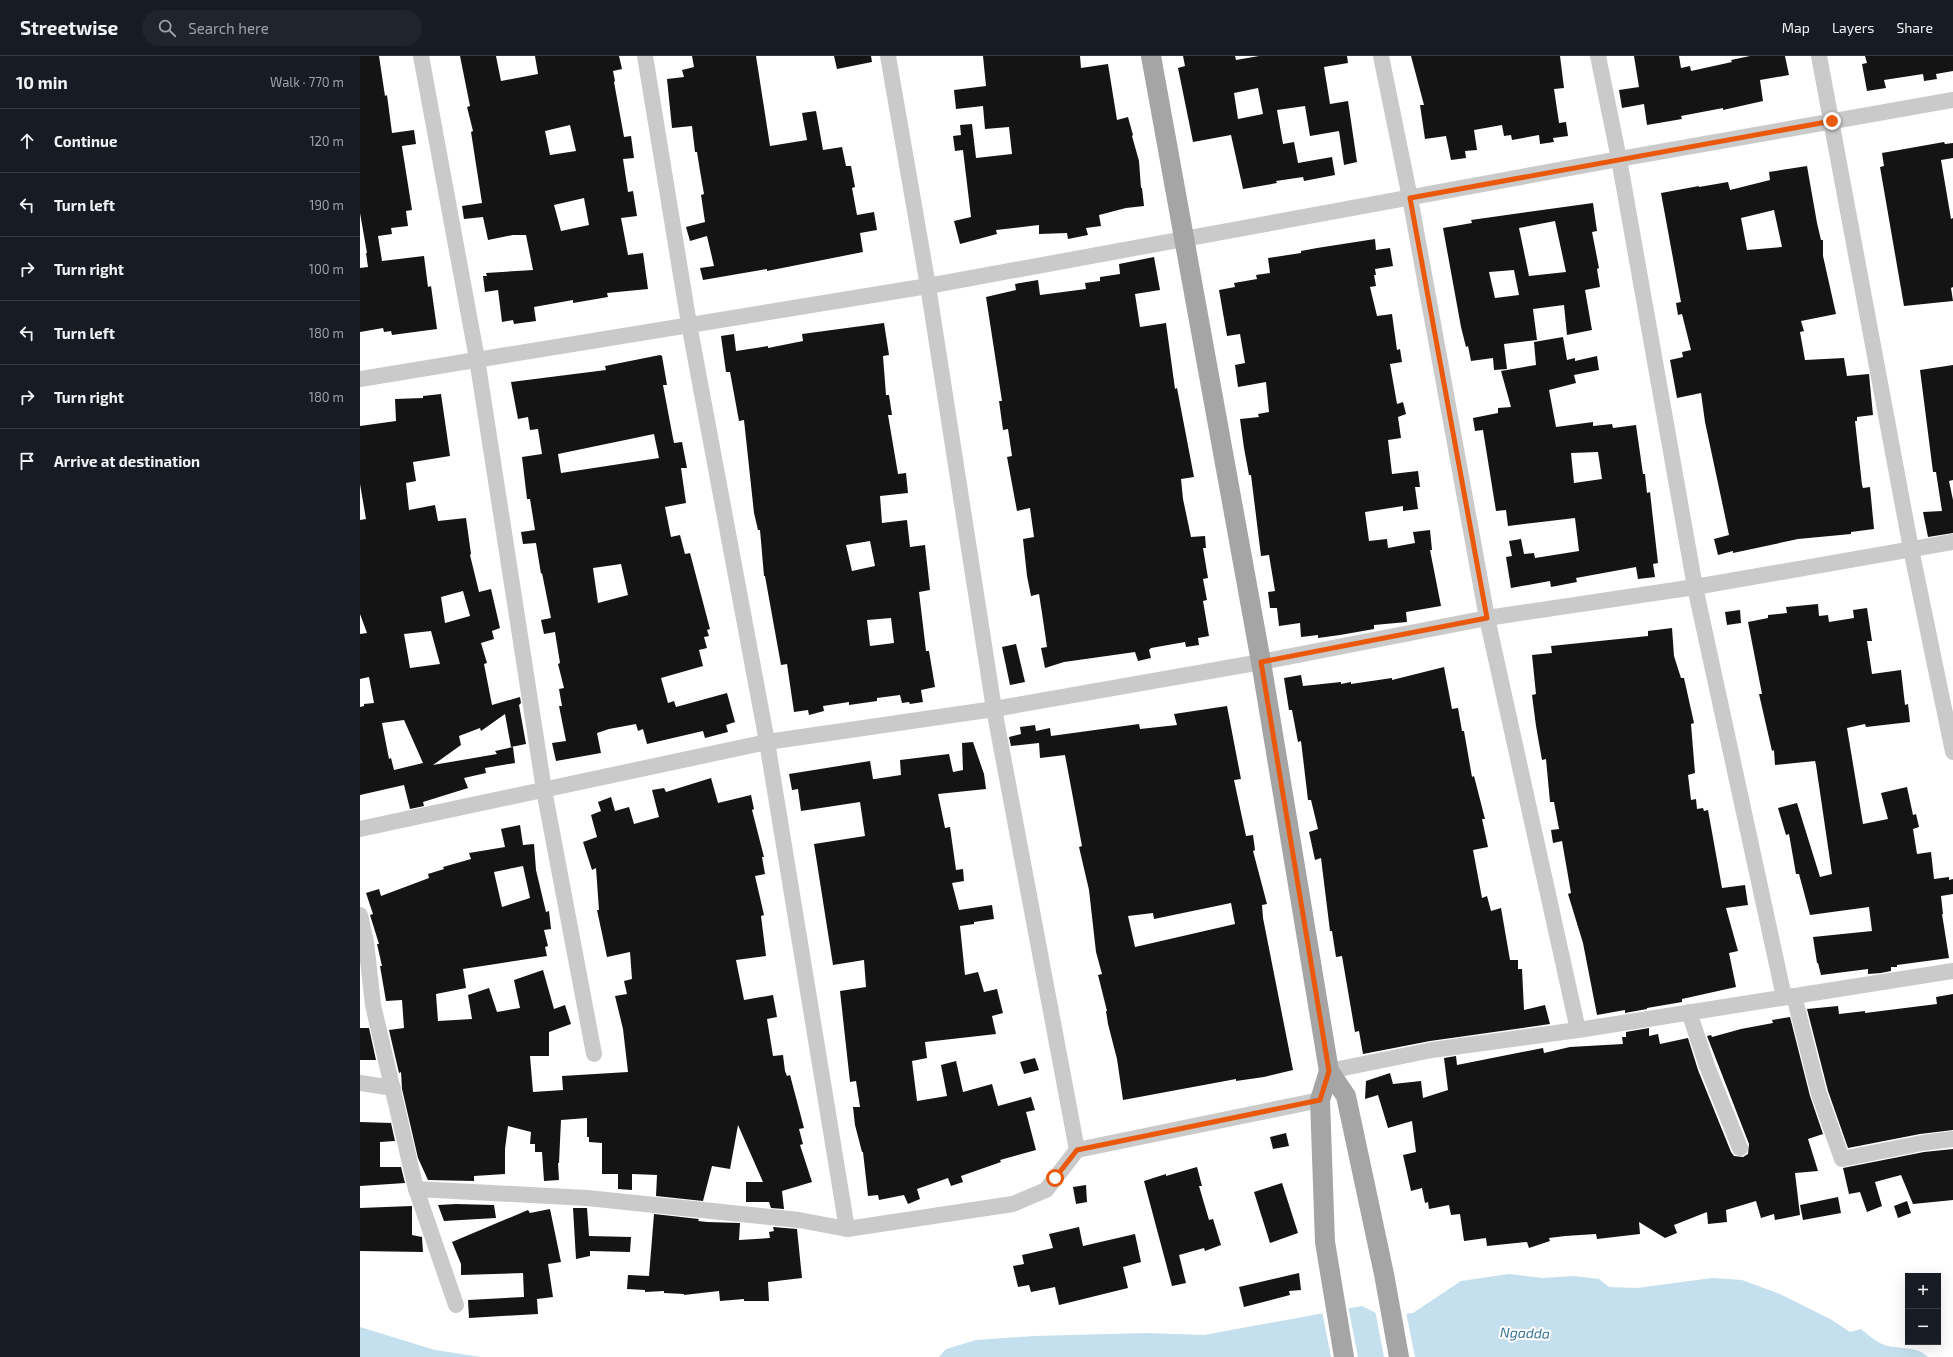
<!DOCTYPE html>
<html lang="en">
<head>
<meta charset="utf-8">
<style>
  :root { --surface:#171b24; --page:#20242c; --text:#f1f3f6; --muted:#9ea1a6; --line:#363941 }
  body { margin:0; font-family:"Exo 2",sans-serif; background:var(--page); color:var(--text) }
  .controls { position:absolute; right:12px; bottom:12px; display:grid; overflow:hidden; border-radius:0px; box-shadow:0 4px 16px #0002 }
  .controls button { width:36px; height:36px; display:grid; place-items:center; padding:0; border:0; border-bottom:1px solid var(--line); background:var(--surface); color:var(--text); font:20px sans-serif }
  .stop { position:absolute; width:12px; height:12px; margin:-9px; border:3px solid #ea580c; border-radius:50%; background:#fff }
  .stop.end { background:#ea580c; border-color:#fff; box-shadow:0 1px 4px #0008 }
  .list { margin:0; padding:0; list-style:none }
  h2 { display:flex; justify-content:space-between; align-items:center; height:52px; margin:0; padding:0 16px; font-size:17px }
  h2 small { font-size:13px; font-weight:400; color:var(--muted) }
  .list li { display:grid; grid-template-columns:26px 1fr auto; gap:12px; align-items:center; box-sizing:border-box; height:64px; padding:0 16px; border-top:1px solid var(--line) }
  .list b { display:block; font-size:15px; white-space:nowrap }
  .list em { font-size:13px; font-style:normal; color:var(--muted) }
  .icon { flex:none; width:22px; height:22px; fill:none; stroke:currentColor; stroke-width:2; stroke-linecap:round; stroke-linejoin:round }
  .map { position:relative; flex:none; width:1593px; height:1301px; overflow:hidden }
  header { display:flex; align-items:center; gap:24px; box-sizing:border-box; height:56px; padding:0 20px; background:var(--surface); border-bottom:1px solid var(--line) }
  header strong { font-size:19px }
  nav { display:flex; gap:22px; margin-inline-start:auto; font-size:14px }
  .search { width:280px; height:36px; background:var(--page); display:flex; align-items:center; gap:10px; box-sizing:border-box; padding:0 14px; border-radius:22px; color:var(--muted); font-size:15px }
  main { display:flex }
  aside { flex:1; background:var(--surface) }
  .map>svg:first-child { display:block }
  .water { fill:#c4dfed }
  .pier { fill:#fff }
  .building { fill:#141414; fill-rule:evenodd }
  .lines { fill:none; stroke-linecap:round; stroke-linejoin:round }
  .minor { stroke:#cacaca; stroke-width:16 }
  .major { stroke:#a5a5a5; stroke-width:20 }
  .route { stroke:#ea580c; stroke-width:5 }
  .labels { text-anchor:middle; stroke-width:4; stroke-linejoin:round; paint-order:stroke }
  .water-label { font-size:14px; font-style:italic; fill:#367494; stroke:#fff }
</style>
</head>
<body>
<header>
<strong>Streetwise</strong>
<div class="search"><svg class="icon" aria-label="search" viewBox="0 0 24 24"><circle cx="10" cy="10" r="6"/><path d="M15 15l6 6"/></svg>Search here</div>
<nav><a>Map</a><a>Layers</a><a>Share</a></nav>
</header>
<main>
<aside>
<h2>10 min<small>Walk · 770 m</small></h2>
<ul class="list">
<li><svg class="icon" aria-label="ahead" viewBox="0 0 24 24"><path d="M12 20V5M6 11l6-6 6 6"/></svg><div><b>Continue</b></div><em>120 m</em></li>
<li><svg class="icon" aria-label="left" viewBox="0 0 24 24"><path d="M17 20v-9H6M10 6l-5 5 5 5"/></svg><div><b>Turn left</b></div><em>190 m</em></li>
<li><svg class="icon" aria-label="right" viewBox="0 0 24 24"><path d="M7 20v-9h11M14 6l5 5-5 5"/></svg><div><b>Turn right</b></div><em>100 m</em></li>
<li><svg class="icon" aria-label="left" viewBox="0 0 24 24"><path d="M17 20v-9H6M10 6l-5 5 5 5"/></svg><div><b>Turn left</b></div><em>180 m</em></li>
<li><svg class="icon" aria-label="right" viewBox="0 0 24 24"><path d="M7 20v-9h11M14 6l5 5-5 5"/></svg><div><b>Turn right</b></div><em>180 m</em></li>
<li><svg class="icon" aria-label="arrive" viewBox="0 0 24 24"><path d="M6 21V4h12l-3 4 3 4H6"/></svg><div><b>Arrive at destination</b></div></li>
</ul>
</aside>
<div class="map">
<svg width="1593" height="1301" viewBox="0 0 1593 1301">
  <rect width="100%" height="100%" fill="#fff"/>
  <g class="water">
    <path d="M1149,1218L1182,1222L1214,1220L1239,1223L1249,1231L1277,1232L1352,1222L1382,1224L1420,1238L1472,1264L1490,1276L1501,1273C1507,1278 1515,1285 1522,1288C1536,1294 1557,1289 1568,1301H579L586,1293L616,1284L674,1280L787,1277L844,1279L1002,1250L1022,1260L1053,1257L1101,1225Z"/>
    <path d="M0,1271L75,1294L121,1301H0Z"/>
  </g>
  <g class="pier">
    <path d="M988,1250L998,1301H971L962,1255Z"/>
    <path d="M1015,1254L1022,1258L1046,1256L1055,1301H1024Z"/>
  </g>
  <g class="building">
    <path d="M0,0H19L25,40L27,39L32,77L54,74L56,88L42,90V91L52,154L46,155L48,170L31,172L32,178L18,180L22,205L64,200L68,231L71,230L77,273L32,279L31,275L24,276L23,272L0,276V212L8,211L6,197H7L0,157Z"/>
    <path d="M100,0H136L141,25L178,18L175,0H259L262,13L253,15L255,25L254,26L264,81L271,80L274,102L263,103L268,136L273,135L277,160L261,162L268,199L283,197L288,233L247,237L248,241L213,247V244L174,251L176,265L154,268L153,264L142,266L138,234L125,236L123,220H127L126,217L173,214L166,179H153L128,184L123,161L104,163L102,150L122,147L111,76L113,75L107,51L110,50ZM210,69L216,95L190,99L185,75ZM224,142L229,169L201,175L194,149Z"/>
    <path d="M332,0H396L410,90L447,84L442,57L456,55L463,94L482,91L486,110H491L495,131L492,132L497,159L514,156L517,174L500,177L503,196L407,215V213L343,224L340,212L354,210L347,180L330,185L326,171L345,166L341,139L344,138L340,115L337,96H335L332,70L312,72L307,23L324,21L322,14L334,11Z"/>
    <path d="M474,0H511L512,6L477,13Z"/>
    <path d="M623,0H720L721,12L748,8L757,64L768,61L773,79L772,80L779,105L781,132H782L784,150L766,152L739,159L741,170L726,172L728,179L708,183L707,177L679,178V169L636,174L637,178L600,188L594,165L611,161L603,94L595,95L593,80L601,79L600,69L612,68L616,102L652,98L649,71L625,73L623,50L596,53L594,34L626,30Z"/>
    <path d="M823,0H875L876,4L899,0H987L988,7L964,11L970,48L988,45L997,106L984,109L979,75L950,80L945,50L917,54L923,88L934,86L938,107L972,101L975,119L944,125L943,121L916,125L917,127L883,133L871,79L833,86L818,12L825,10ZM898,32L903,58L878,63L874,37Z"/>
    <path d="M1051,0H1200L1204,32L1194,33L1199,67L1206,66L1208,80L1193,82L1194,86L1180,88L1179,79L1152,84L1151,79L1144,80L1142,69L1114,74L1117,94L1105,95L1106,102L1091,104L1086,80L1065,83L1060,49H1064Z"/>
    <path d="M1274,0H1319L1321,12L1330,10L1331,15L1372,6L1371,4L1390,0H1425L1429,19L1400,24L1403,45L1363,54V52L1321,60L1322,63L1287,69L1284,48L1262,52L1259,34L1279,31Z"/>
    <path d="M1505,0H1593V15L1576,18L1577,23L1564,25L1563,18L1524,24L1526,32L1507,35L1502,8L1507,7Z"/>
    <path d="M1584,86L1585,88L1593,87V102L1581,104L1591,163L1593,162V231L1591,232L1593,245L1544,250L1520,111L1524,110L1522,97Z"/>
    <path d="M1447,110L1457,167L1461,184H1463V200L1476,258L1441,265L1444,275L1440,276L1445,304L1484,302L1487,320L1509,318L1513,359L1497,361V365H1495L1502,429L1503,432L1510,431L1514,473L1491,476V478L1438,483L1373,497V495L1358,499L1354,483L1369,479L1345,366L1341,337L1317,342L1310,304L1323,301L1322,296L1331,294L1322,258L1318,259L1316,247L1321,246L1301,137L1339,130V131L1368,126L1370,134L1410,124L1409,116ZM1414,154L1422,191L1387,194L1381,162Z"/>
    <path d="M1233,147L1237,175L1232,176L1239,212L1237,213L1240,231L1225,234L1232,274L1207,279L1204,249L1173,253L1177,284L1144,288L1147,313L1134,314L1133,302L1111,305L1108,290L1106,291L1101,271L1083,172L1112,167L1111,164ZM1195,165L1206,216L1169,220L1159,172ZM1154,214L1159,239L1135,242L1129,216Z"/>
    <path d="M1015,183L1016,194L1030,192L1033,210L1015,213L1016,219H1014L1016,230L1010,231L1017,260L1032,258L1037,294L1040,293L1042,306L1030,308L1037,348L1043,346L1046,358L1038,361L1041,382L1028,384L1032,418L1058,415L1060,431H1055L1058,453L1043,455V450L1005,456L1009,485L1027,483L1028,492L1055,487L1053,476L1070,474L1072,494H1070L1081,550L1046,556L1047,566L1014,569V573L980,579L958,582V579L941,581L940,567L919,570L917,552H910L908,536L915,535L909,499L901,500L891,419H889L884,392L880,363L899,361L898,358L909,356L906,326L878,331L875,309L885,307L880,278L867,280L859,234L875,231L874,227L897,223L896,219L910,217L908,202L941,197V195L957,192Z"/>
    <path d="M794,201L800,234L775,238L780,271L806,267L815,333L817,332L834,421L821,423L823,443L831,481L845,480L846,492H843L848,522L843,523L847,544L843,545L849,580L838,582L839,589L826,591L825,586L791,592L789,594L791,602L778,605L775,596L704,606L685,612L681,592L687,591L682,557L679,538L671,540L667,520L663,483L674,481L670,452L657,455L647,401L652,400L648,373L643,374L639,345H642L626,241L656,234L655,228L678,224L680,239L726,233L725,227L740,225V221L760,218L759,208Z"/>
    <path d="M524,267L529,299L523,300L526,339H529L532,359H528L538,418L546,417L548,437L520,440L522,467L547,464L550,491L565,489L570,534L559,536L566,595H569L575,631L561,634L563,646L550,648L549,646L542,647L540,639L517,642V645L489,649V646L463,650L464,655L449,659L448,654L434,656L427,608L421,609L405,520H404L400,474H398L394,457L384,364L379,365L370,316H366L361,280L374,278L376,295L408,290V292L443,285L442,278ZM510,485L515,510L492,515L486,489ZM531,562L534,587L510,590L507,564Z"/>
    <path d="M1203,281L1207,304L1215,302V305L1237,300L1239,314L1214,319L1216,327L1189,334L1196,371L1233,366V370L1252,368L1253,372L1276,369L1283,418H1285L1287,437L1290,436L1294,472L1298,507L1293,508L1295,521L1278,523L1276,511L1216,522L1217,526L1191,531L1190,525L1151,532L1146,501L1152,500L1149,485L1161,483L1164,498L1174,497L1175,502L1219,495L1215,462L1148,470L1146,454L1136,455L1123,374L1115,375L1113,362L1138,357V352L1151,351L1141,315L1176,309L1174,286ZM1238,396L1242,423L1214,427L1211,397Z"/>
    <path d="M300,299L302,300L307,329H303L312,377L314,387L322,386L327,412H321L326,447L305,451L311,481L320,479L325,498L330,497L350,573L347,574L349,580L344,581L347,592L339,594L343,610L301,622L308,647L314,645L316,651L367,637L375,666L366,669L368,676L345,682L343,675L287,688L283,673L278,675L276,668L249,673L237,677L241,697L196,705L192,687L206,685L199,650H202L199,633L204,632L198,608L200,607L195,576L184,578L181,564L191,562L182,517L181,518L176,487L163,488L161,476L175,474L170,443H167L162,401L182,398L178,373L170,374L168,361L158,363L151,326L246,314L245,310ZM294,378L299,402L201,417L198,398ZM261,508L268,539L238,547L233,512Z"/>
    <path d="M1593,309V424L1589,425L1593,444V477L1568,481L1563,456L1582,455L1576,416H1573L1560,314Z"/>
    <path d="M81,338L90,400L53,406L56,425L46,427L49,454L75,449L78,465L106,462L111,498L110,499L119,536L131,533L140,572L132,575L134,583L121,587L127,607L124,608L132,649L160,641L161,647L159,649L166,688L151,691L145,658L121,675L120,672L99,680L101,689L73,709L137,698L135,695L153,691L155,707L125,712L126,717L104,722L108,732L63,746L64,750L50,753L44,729L0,739V651L4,650V648L14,647L9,621L0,623V578L7,577L0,558V464L6,463L0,428V370L36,365L35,343L63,342V340ZM103,535L110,560L85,567L81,541ZM71,575L80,608L50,612L44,578ZM44,664L63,707L34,714L31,702L29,703L22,667Z"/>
    <path d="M1458,548L1459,560L1468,559L1469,566L1494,562L1493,554L1507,552L1512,585H1507L1512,618L1541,614L1545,649L1548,648L1550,666L1506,671L1505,668L1487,672L1503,768L1528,763L1521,737L1547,731L1553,759L1556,758L1559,771L1553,773L1557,798L1571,796L1574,823L1589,821V824L1593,823V838L1581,840L1583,858H1582L1589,902L1537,909V911H1531V915L1521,917L1508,918V913L1461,919L1458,907H1457L1453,881L1512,875L1509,851L1450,859L1439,818H1436L1429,778L1426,779L1418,752L1437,747L1460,821L1472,818L1456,709L1455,705L1415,709L1414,694L1412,695L1399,638H1402L1388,566L1408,562V559L1427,557L1426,551Z"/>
    <path d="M1380,554L1381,567L1367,569L1365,556Z"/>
    <path d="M1312,572L1314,600L1321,622H1324L1334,667L1331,668L1335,717L1328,719L1331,744L1336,743L1337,753L1343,752L1344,755L1348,754L1362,832L1385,829L1388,849L1366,852L1378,895L1369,897L1376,931L1322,943V946L1287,952V953L1265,957V954L1237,959L1223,887L1208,838L1211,837L1202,785L1193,787L1191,774L1199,773L1194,746H1190L1186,703L1182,704L1176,670L1172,639L1176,638L1172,599L1192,597L1191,590L1288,580V575Z"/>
    <path d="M656,588L665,626L650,629L642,591Z"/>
    <path d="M1084,611L1092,653L1098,652L1102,675H1104L1112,721L1114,720L1125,763H1122L1128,791L1113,794L1122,842L1127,840L1131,855L1141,852L1150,904H1158V913H1162L1164,954L1185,949L1190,968L1070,985L1003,998L999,975L995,976L982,900L976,901L972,875H970L961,802L955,804L949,776L958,773L951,744H948L941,685L938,686L932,654H929L924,622L941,619L943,630L981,626V628L991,626V628L1032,622V624Z"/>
    <path d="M867,650L881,723L874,724L886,780L893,779L895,794L893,795L907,848L902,849L903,862L933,1014L904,1021L876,1025V1023L763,1044L757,1003L748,968L746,955H747L738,919L742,918L736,896L729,834L719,791L722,790L705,699L680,702L679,687L651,690L649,681L661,678L660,671L675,669L676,675L690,672L691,680L779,668L780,673L817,669L814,658ZM871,847L875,868L775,891L768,860L793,857L794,863Z"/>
    <path d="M613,686L624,718L626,733L578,738L585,772L590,771L596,814L603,813L604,825L592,827L599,854L632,849L634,863L614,866V868L600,870L605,919L618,916L624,936L637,933L643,957L632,960L636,978L565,986L567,1002L552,1005L557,1045L587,1040L581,1009L596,1005L603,1036L632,1028L638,1050L671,1041L675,1054L666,1056L676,1094L640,1104L641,1106L601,1120L603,1126L591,1130L588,1122L557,1133L560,1143L548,1148L544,1139L519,1144L518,1139L508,1140L503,1096H502L495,1069L493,1051H500L496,1025L490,1026L480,935L506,931L504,904L473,909L454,788L505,780L500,746L441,755L438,733L432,734L429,718L510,705L513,723H515L541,719L540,704L589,698L593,716L603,714L602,687Z"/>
    <path d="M351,722L358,747L391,739L394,753L392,754L404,801H402L405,818L395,820L404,859L401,860L406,900L376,904L384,944L413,939L417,961L407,963L413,1000L423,999L425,1015L427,1020L430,1019L444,1072L439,1073L443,1088L440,1089L452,1126L422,1135L424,1153L411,1152L409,1146H386V1126H403L378,1069L370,1113L352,1110L343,1145L296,1140L297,1119L272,1118V1134L258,1133V1118H242V1087L229,1086V1081H227V1062L201,1064L199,1107H198L199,1124L184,1125L182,1096H175V1088H170L171,1076L148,1070L145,1093V1118L114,1120V1125L68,1124L58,1102L42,1033L41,1016L39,1017L29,974L44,972L42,944L26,945L20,910H22L17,888H19L10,859L13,858L6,837L19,833L21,840L69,822L68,818L84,813L83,811L111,803L109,797L145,791L141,773L160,769L163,789L174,788L176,814L186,856L189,855L191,873L184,874L188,890L185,891L187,900L103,913L106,932L76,938L78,965L112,963L108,939L129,932L137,956L160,952L154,924L183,914L194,953L205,949L211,968L189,976V1000H170L173,1036L203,1034L202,1020L268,1016L263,973L255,940L267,938L264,925L272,923L270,896L247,901L237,854H239L236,812L232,814L223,786L237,781L231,759L241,755L238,746L251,741L255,755L269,751L274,768L299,761L292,734L304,732L306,736ZM163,810L170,842L142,851L134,816Z"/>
    <path d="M1593,938V1074L1560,1078L1488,1092L1468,1035L1447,953L1478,950L1479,958L1505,955V957L1577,948L1576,941Z"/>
    <path d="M1430,961L1450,1040L1463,1078L1448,1083L1458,1115L1435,1117L1440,1159L1415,1164L1414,1158L1401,1162L1396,1145L1366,1154L1367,1166L1348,1168L1347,1156L1314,1169L1317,1177L1305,1182L1279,1166L1280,1178L1237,1183L1236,1178L1205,1180L1189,1182L1190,1185L1169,1192L1167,1186L1127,1190L1126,1182L1104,1185L1100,1158L1091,1159L1089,1149L1069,1153L1068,1146L1065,1147L1062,1132L1051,1135L1043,1099L1056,1096L1052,1065L1028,1072L1018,1039L1005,1043L1006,1025L1030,1017L1033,1028L1061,1025L1063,1042L1088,1034L1084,1002L1096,1000L1097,1009L1183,992L1184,997L1210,991L1263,988L1262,981H1266V976L1289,972V980L1298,978L1300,988L1328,982L1338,1014L1371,1096L1374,1100L1383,1101L1388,1098L1389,1088L1347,980L1351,979L1352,981L1381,973L1413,967L1412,964Z"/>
    <path d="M0,972H9L16,1004H0Z"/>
    <path d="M675,1002L679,1014L664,1018L660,1006Z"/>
    <path d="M0,1066L31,1067L35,1085L20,1086V1111H41L45,1127L0,1130Z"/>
    <path d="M926,1077L929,1090L913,1093L910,1081Z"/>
    <path d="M1593,1093V1144L1553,1148L1541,1119L1515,1126L1522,1150L1507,1156L1500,1136L1489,1138L1483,1112L1564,1096Z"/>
    <path d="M837,1111L842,1130H839L849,1164L853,1163L861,1189L845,1195L844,1192L819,1199L826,1227L812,1230L784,1125L806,1118V1120Z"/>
    <path d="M922,1127L938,1177L910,1187L894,1136Z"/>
    <path d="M726,1129L727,1146L716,1148L713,1131Z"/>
    <path d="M1478,1141L1481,1157L1443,1164L1440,1149Z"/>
    <path d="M1547,1145L1551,1157L1538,1162L1534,1150Z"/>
    <path d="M96,1148L134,1149L136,1162L84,1165L78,1149Z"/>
    <path d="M52,1150V1179L62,1181L63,1196L0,1195V1152Z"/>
    <path d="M213,1152H227L229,1180L271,1181L270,1196L230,1195V1200L216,1203Z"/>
    <path d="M190,1153L201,1206L188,1208L193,1241L177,1243L178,1258L109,1262L108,1244L164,1241L163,1217L101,1219V1208L92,1186L168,1154L170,1157Z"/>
    <path d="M294,1158L339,1163L338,1165L347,1166L380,1167L379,1184L410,1182L409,1176L414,1175L413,1171L437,1173L442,1222L408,1226L409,1245H384V1243L360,1245L359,1235L324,1239V1238L304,1237V1235L285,1236V1234L267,1233L268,1219L289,1220Z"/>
    <path d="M719,1171L723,1190L775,1178L781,1206L763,1211L768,1232L699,1249L695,1231L671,1236L669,1229L658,1231L653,1210L664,1208L662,1199L693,1192L689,1178Z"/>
    <path d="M939,1217L941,1234L929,1235L930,1239L884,1251L879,1231Z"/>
  </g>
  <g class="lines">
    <g class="minor">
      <path d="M61,0L117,303L184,734L234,998"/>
      <path d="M285,0L329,268L407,686L487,1173"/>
      <path d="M528,0L568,230L634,653L717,1094"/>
      <path d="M1021,0L1050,142L1127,562L1218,974"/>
      <path d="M1238,0L1259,103L1335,531L1424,941"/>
      <path d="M1459,0L1551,493L1593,696"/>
      <path d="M0,323L568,230L1259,103L1593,44"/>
      <path d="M0,773L407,686L634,653L901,606L1127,562L1335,531L1593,486"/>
      <path d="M0,859L6,886L13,949L56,1133L96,1249"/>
      <path d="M1434,940L1459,1038L1482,1103L1562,1087L1593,1083"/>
      <path d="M1329,956L1347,1010L1380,1092"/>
      <path d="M969,1015L1072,994L1218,974L1593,915"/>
      <path d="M0,1027L33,1032"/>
      <path d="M56,1133L227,1142L439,1164L487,1173L653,1148L686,1134L717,1094L960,1044"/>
    </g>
    <g class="major">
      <path d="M791,0L901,606L969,1015L986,1040L1024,1218L1039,1301"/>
      <path d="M969,1015L960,1044L965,1186L984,1301"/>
    </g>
  </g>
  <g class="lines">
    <path class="route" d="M695,1122L717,1094L960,1044L969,1015L901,606L1127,562L1050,142L1472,65"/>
  </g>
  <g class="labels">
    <g class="water-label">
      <text transform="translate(1165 1277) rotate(2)" y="5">Ngadda</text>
    </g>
  </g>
</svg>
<div class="controls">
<button>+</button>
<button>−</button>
</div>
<div class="stop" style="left:695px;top:1122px"></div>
<div class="stop end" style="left:1472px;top:65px"></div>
</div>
</main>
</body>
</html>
